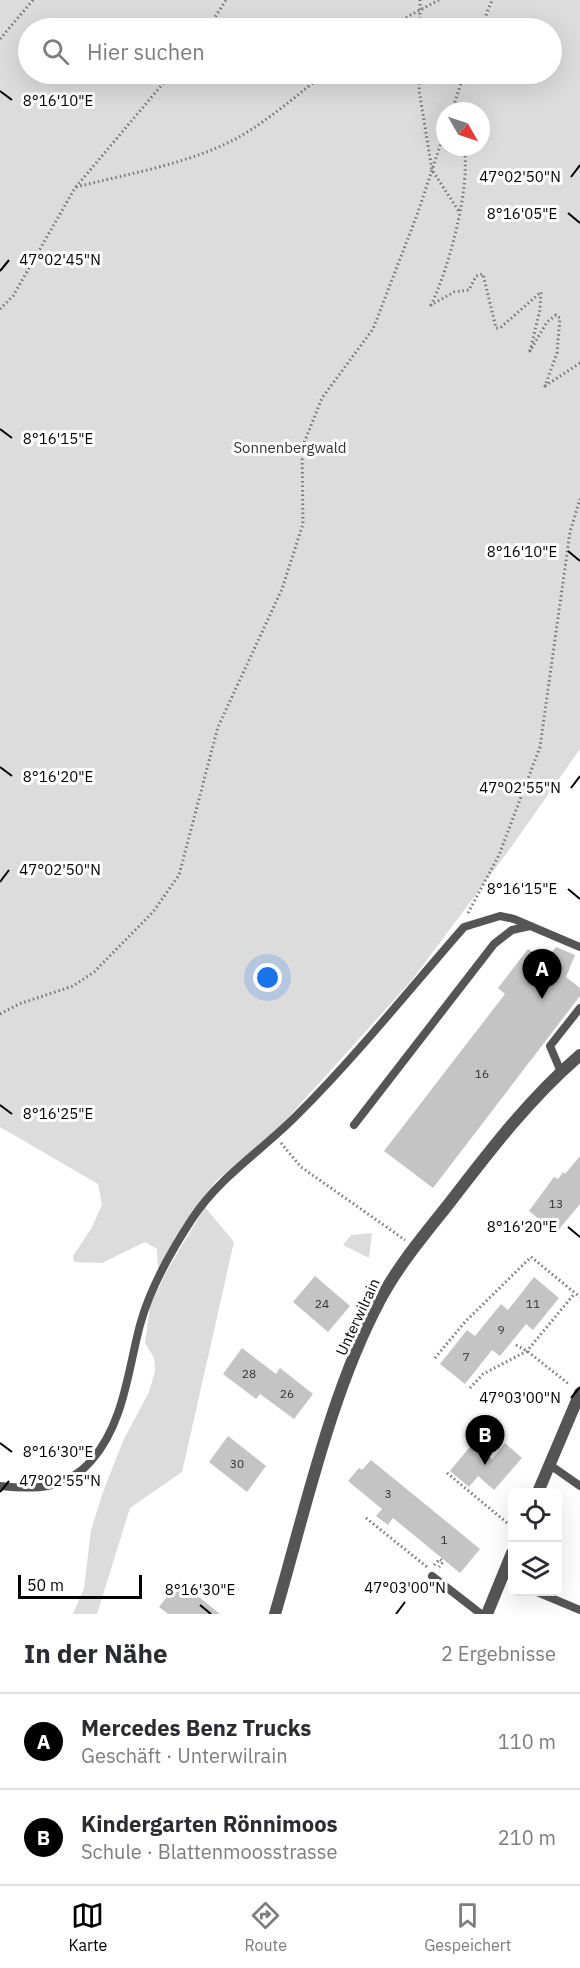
<!DOCTYPE html>
<html lang="de">
<head>
<meta charset="utf-8">
<style>
  :root { --surface:#fff; --page:#f2f2f3; --text:#2b2b33; --muted:#7c7c81; --line:#e1e1e2; --accent:#000 }
  body { margin:0; font-family:"IBM Plex Sans",sans-serif; background:var(--page); color:var(--text) }
  .controls { position:absolute; right:18px; bottom:18px; display:grid; overflow:hidden; border-radius:9px; box-shadow:0 6px 24px #0002 }
  .controls button { width:54px; height:54px; display:grid; place-items:center; padding:0; border:0; border-bottom:2px solid var(--line); background:var(--surface); color:var(--text); font:30px sans-serif }
  .compass { position:absolute; left:436px; top:102px; width:54px; height:54px; border-radius:50%; background:var(--surface); box-shadow:0 6px 24px #0002; rotate:129deg }
  .scale { position:absolute; left:18px; bottom:15px; width:124px; box-sizing:border-box; padding-left:6px; border:3px solid #000; border-top:0; font-size:16px; line-height:21px; white-space:nowrap; color:#000; -webkit-text-stroke:4px #fff; paint-order:stroke }
  .you { position:absolute; left:268px; top:978px; width:21px; height:21px; margin:-15px; border:4px solid #fff; border-radius:50%; background:#1a73e8; box-shadow:0 0 0 9px #1a73e833 }
  .badge { display:grid; place-items:center; width:39px; height:39px; border-radius:50%; background:var(--accent); color:#fff; font-size:20px; font-weight:700 }
  .pin { position:absolute; translate:-50% -50px; filter:drop-shadow(0 2px 3px #0008) }
  .pin::after { content:''; position:absolute; top:32px; width:21px; height:18px; background:inherit; clip-path:polygon(0 0,100% 0,50% 100%) }
  .list { margin:0; padding:0; list-style:none }
  h2 { display:flex; justify-content:space-between; align-items:center; height:78px; margin:0; padding:0 24px; font-size:26px }
  h2 small { font-size:20px; font-weight:400; color:var(--muted) }
  .list li { display:grid; grid-template-columns:39px 1fr auto; gap:18px; align-items:center; box-sizing:border-box; height:96px; padding:0 24px; border-top:2px solid var(--line) }
  .list b { display:block; font-size:22px; white-space:nowrap }
  .list p { margin:0; font-size:20px; white-space:nowrap; color:var(--muted) }
  .list em { font-size:20px; font-style:normal; color:var(--muted) }
  .icon { flex:none; width:33px; height:33px; fill:none; stroke:currentColor; stroke-width:2; stroke-linecap:round; stroke-linejoin:round }
  .map { position:relative; flex:none; width:580px; height:1614px; overflow:hidden }
  .search { position:absolute; background:var(--surface); box-shadow:0 6px 24px #0002; left:18px; right:18px; top:18px; height:66px; display:flex; align-items:center; gap:15px; box-sizing:border-box; padding:0 21px; border-radius:33px; color:var(--muted); font-size:22px }
  .sheet { height:270px; background:var(--surface) }
  nav { display:flex; justify-content:space-around; align-items:center; box-sizing:border-box; height:84px; border-top:2px solid var(--line); background:var(--surface); font-size:16px; color:var(--muted) }
  nav a { display:grid; justify-items:center; gap:3px }
  nav .on { color:var(--accent) }
  .map>svg:first-child { display:block }
  .green { fill:#dcdcdc; fill-rule:evenodd }
  .building { fill:#c4c4c4 }
  .lines { fill:none; stroke-linecap:round; stroke-linejoin:round }
  .path { stroke:#777; stroke-width:3; stroke-dasharray:1.5 3; stroke-linecap:butt }
  .lane { stroke:#555; stroke-width:8 }
  .street { stroke:#555; stroke-width:12 }
  .ticks { fill:none; stroke:#000; stroke-width:2 }
  .labels { text-anchor:middle; stroke-width:6; stroke-linejoin:round; paint-order:stroke }
  .number-label { font-size:12px; fill:#313131 }
  .park-label { font-size:15px; fill:#333; stroke:#fff }
  .street-label { font-size:15px; fill:#000; stroke:#fff }
  .ticks-label { font-size:15px; text-anchor:middle; fill:#000; stroke:#fff; stroke-width:6; stroke-linejoin:round; paint-order:stroke }
</style>
</head>
<body>
<div class="map">
<svg width="580" height="1614" viewBox="0 0 580 1614">
  <rect width="100%" height="100%" fill="#fff"/>
  <g class="green">
    <path d="M0,0H580V749L512,846L412,980L276,1131L216,1181L183,1226L158,1270L157,1249L145,1242L102,1263L74,1262L73,1256L91,1229L102,1205L98,1184L0,1127ZM28,28H552V74H28ZM445,111H481V147H445Z"/>
    <path d="M205,1207L234,1242L182,1472L130,1508L97,1614H73L84,1588L91,1530L103,1492L123,1441L149,1392L155,1371L154,1358L145,1343L150,1306L168,1269Z"/>
    <path d="M372,1233L369,1258L343,1245L351,1235Z"/>
  </g>
  <g class="building">
    <path d="M556,947L575,955L566,977L580,988V996L433,1188L384,1151L505,994L498,988L528,949L538,956L542,951L549,956Z"/>
    <path d="M580,1156V1204L556,1233L529,1211L554,1177L558,1179L563,1172L565,1174Z"/>
    <path d="M315,1276L350,1306L328,1332L293,1302Z"/>
    <path d="M534,1277L559,1298L533,1330L526,1324L500,1356L492,1350L465,1384L440,1364L467,1330L475,1336L501,1304L508,1310Z"/>
    <path d="M242,1348L276,1374L280,1368L313,1394L294,1419L260,1394L256,1399L223,1374Z"/>
    <path d="M228,1436L266,1466L247,1492L209,1462Z"/>
    <path d="M473,1443L492,1459L505,1443L522,1458L494,1490L478,1476L469,1487L450,1471Z"/>
    <path d="M371,1460L480,1549L460,1573L393,1518L388,1525L376,1516L382,1509L348,1481L359,1468L362,1470Z"/>
    <path d="M179,1581L220,1614H168L159,1607Z"/>
  </g>
  <g class="lines">
    <g class="path">
      <path d="M208,28L226,0"/>
      <path d="M386,28L439,0"/>
      <path d="M420,28V0"/>
      <path d="M481,28L492,0"/>
      <path d="M0,39L33,0"/>
      <path d="M420,74L419,90L432,170L460,213"/>
      <path d="M452,111L464,74"/>
      <path d="M464,147C471,187 449,268 431,305L454,292L469,290L476,276L483,274L496,328H500L541,292L540,310L530,351L547,322L556,315L560,318L557,353L545,386L580,363"/>
      <path d="M76,187C127,174 193,163 239,137C270,119 296,96 324,74"/>
      <path d="M0,309L13,296L75,188L171,74"/>
      <path d="M468,913L499,855L540,747L570,532L580,499"/>
      <path d="M0,1014L19,1004L73,986L94,972L153,912L179,875L218,727L282,589L303,524L302,448L322,398L373,329L417,215L445,131"/>
      <path d="M281,1143L301,1167L405,1240"/>
      <path d="M516,1345L527,1351L570,1385"/>
      <path d="M435,1358L465,1322L531,1257L580,1297"/>
      <path d="M470,1388L483,1374L527,1351L575,1293"/>
      <path d="M447,1473L512,1527"/>
      <path d="M366,1518L427,1567"/>
      <path d="M434,1565L440,1559L443,1562L439,1567"/>
      <path d="M415,1590L423,1580"/>
    </g>
    <g class="lane">
      <path d="M561,1072L550,1046L580,1008"/>
      <path d="M354,1125L494,944L512,930L530,926"/>
      <path d="M550,1465L580,1486"/>
      <path d="M0,1486C36,1490 66,1489 91,1461C124,1424 128,1370 140,1325C150,1288 171,1251 192,1219C220,1176 263,1150 298,1114C357,1055 409,990 464,927L500,916L514,919L580,947"/>
      <path d="M432,1576L481,1614"/>
      <path d="M537,1592L580,1610"/>
    </g>
    <g class="street">
      <path d="M538,1492L580,1393"/>
      <path d="M275,1614C305,1512 330,1394 380,1300C399,1264 426,1233 451,1201C491,1149 530,1098 580,1055"/>
      <path d="M487,1614L512,1553"/>
    </g>
  </g>
  <path class="ticks" d="M0,91L12,100M571,177L580,165M568,213L580,223M0,271L9,260M0,429L12,438M568,551L580,561M0,767L12,776M571,788L580,776M0,882L9,870M568,889L580,899M0,1105L12,1114M568,1227L580,1237M571,1398L580,1387M0,1443L12,1452M0,1492L9,1481M200,1605L211,1614M396,1614L405,1602"/>
  <g class="labels">
    <g class="number-label">
      <text x="482" y="1078">16</text>
      <text x="556" y="1208">13</text>
      <text x="322" y="1308">24</text>
      <text x="533" y="1308">11</text>
      <text x="501" y="1334">9</text>
      <text x="466" y="1361">7</text>
      <text x="249" y="1378">28</text>
      <text x="287" y="1398">26</text>
      <text x="237" y="1468">30</text>
      <text x="388" y="1498">3</text>
      <text x="444" y="1544">1</text>
    </g>
    <g class="park-label">
      <text x="290" y="453">Sonnenbergwald</text>
    </g>
    <g class="street-label">
      <text transform="translate(358 1317) rotate(-65)" y="5">Unterwilrain</text>
    </g>
  </g>
  <g class="ticks-label">
    <text x="58" y="106">8°16'10"E</text>
    <text x="520" y="182">47°02'50"N</text>
    <text x="522" y="219">8°16'05"E</text>
    <text x="60" y="265">47°02'45"N</text>
    <text x="58" y="444">8°16'15"E</text>
    <text x="522" y="557">8°16'10"E</text>
    <text x="58" y="782">8°16'20"E</text>
    <text x="520" y="793">47°02'55"N</text>
    <text x="60" y="875">47°02'50"N</text>
    <text x="522" y="894">8°16'15"E</text>
    <text x="58" y="1119">8°16'25"E</text>
    <text x="522" y="1232">8°16'20"E</text>
    <text x="520" y="1403">47°03'00"N</text>
    <text x="58" y="1457">8°16'30"E</text>
    <text x="60" y="1486">47°02'55"N</text>
    <text x="405" y="1593">47°03'00"N</text>
    <text x="200" y="1595">8°16'30"E</text>
  </g>
</svg>
<div class="controls">
<button><svg class="icon" aria-label="locate" viewBox="0 0 24 24"><circle cx="12" cy="12" r="6"/><path d="M12 2v4M12 18v4M2 12h4M18 12h4"/></svg></button>
<button><svg class="icon" aria-label="layers" viewBox="0 0 24 24"><path d="M12 4l9 5-9 5-9-5zM3 14l9 5 9-5"/></svg></button>
</div>
<svg class="compass" viewBox="-18 -18 36 36"><path d="M0-13l5 13h-10z" fill="#e53935"/><path d="M0 13l5-13h-10z" fill="#7c7c81"/></svg>
<div class="scale">50 m</div>
<div class="you"></div>
<div class="pin badge" style="left:542px;top:999px">A</div>
<div class="pin badge" style="left:485px;top:1465px">B</div>
<div class="search"><svg class="icon" aria-label="search" viewBox="0 0 24 24"><circle cx="10" cy="10" r="6"/><path d="M15 15l6 6"/></svg>Hier suchen</div>
</div>
<section class="sheet">
<h2>In der Nähe<small>2 Ergebnisse</small></h2>
<ul class="list">
<li><span class="badge">A</span><div><b>Mercedes Benz Trucks</b><p>Geschäft · Unterwilrain</p></div><em>110 m</em></li>
<li><span class="badge">B</span><div><b>Kindergarten Rönnimoos</b><p>Schule · Blattenmoosstrasse</p></div><em>210 m</em></li>
</ul>
</section>
<nav>
<a class="on"><svg class="icon" aria-label="map" viewBox="0 0 24 24"><path d="M3 6l6-2 6 2 6-2v14l-6 2-6-2-6 2zM9 4v14M15 6v14"/></svg>Karte</a>
<a><svg class="icon" aria-label="directions" viewBox="0 0 24 24"><path d="M12 3l9 9-9 9-9-9zM9 14v-3h6M13 9l2 2-2 2"/></svg>Route</a>
<a><svg class="icon" aria-label="saved" viewBox="0 0 24 24"><path d="M7 4h10v16l-5-4-5 4z"/></svg>Gespeichert</a>
</nav>
</body>
</html>
